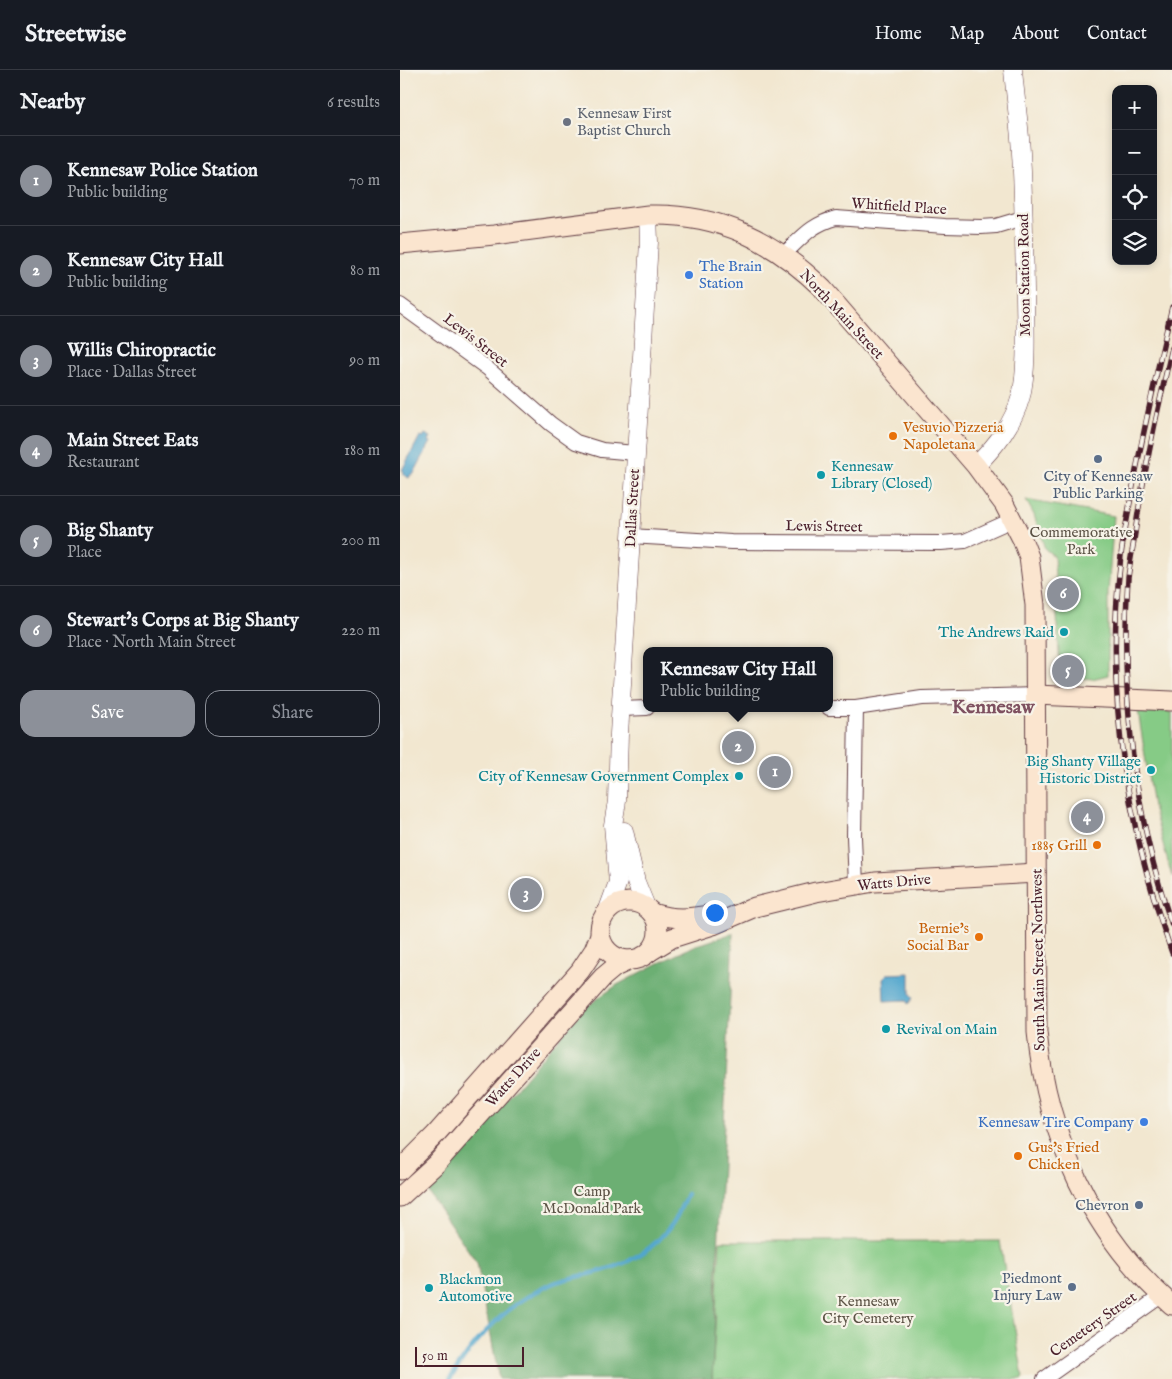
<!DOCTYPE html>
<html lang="en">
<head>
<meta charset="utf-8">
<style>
  :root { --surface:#171b24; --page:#20242c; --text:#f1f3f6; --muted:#9ea1a6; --line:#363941; --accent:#8c9099 }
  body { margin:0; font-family:"IM FELL English",serif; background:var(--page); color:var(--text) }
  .controls { position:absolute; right:15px; top:15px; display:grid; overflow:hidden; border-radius:10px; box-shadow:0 2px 8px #0003 }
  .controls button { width:45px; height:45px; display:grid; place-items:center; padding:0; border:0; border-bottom:1px solid var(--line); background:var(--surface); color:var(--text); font:25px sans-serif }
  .scale { position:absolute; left:15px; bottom:12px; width:109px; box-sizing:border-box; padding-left:5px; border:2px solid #4a1f2b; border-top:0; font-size:14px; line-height:18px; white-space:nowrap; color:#4a1f2b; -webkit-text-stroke:4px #f7f3e8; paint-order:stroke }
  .you { position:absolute; left:314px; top:842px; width:18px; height:18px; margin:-12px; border:4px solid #fff; border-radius:50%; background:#1a73e8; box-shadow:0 0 0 8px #1a73e833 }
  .badge { display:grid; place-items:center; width:32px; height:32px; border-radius:50%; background:var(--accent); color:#fff; font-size:16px; font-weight:700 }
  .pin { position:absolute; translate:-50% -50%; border:2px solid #fff; box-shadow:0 1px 5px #0006 }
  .popup { position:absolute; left:243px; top:577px; width:190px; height:65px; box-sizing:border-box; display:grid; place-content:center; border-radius:10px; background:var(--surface); filter:drop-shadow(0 1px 4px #0005); font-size:16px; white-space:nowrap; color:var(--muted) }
  .popup b { font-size:19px; color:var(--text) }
  .popup::after { content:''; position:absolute; left:50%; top:100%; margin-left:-10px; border:10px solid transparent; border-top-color:var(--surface) }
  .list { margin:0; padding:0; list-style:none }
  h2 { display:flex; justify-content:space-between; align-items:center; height:65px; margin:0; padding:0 20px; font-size:21px }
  h2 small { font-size:16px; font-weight:400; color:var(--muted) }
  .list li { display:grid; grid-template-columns:32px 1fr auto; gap:15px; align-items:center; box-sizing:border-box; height:90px; padding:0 20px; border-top:1px solid var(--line) }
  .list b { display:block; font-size:19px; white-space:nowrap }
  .list p { margin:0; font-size:16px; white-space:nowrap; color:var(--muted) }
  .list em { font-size:16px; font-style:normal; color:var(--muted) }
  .actions { display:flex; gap:10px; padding:15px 20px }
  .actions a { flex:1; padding:11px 0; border:1px solid var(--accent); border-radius:15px; text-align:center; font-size:18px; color:var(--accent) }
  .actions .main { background:var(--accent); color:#fff }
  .icon { flex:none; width:28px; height:28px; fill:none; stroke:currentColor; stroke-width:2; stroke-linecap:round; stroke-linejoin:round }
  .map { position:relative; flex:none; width:772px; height:1309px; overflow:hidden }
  header { display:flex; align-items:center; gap:30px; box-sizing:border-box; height:70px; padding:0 25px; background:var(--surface); border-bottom:1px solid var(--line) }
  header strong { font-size:24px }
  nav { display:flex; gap:28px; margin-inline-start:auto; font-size:18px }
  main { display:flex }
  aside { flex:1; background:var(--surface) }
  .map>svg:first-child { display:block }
  .green { fill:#86cb86; stroke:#687558 }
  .forest { fill:#6caf73; stroke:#5b674f }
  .water { fill:#51a6cd; stroke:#4e627c }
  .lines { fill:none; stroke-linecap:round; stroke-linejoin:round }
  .stream { stroke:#51a6cd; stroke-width:4.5 }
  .minor-casing { stroke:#633d44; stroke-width:16 }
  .tertiary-casing { stroke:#633d44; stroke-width:19 }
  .secondary-casing { stroke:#633d44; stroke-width:21 }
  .minor { stroke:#fff; stroke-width:14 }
  .tertiary { stroke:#fff; stroke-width:18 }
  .secondary { stroke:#fbe5cf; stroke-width:19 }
  .rail-casing { stroke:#4a1f2b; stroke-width:5.5 }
  .rail { stroke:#f7f3e8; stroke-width:4; stroke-dasharray:11; stroke-linecap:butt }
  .worship-dot { fill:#6b7280; stroke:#f7f3e8; stroke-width:2 }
  .shop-dot { fill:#3f7fe0; stroke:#f7f3e8; stroke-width:2 }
  .food-dot { fill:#e8710a; stroke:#f7f3e8; stroke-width:2 }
  .service-dot { fill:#5c6f8a; stroke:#f7f3e8; stroke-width:2 }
  .culture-dot { fill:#0f9aa8; stroke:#f7f3e8; stroke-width:2 }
  .labels { text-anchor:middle; stroke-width:4.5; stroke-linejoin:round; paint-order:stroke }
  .worship-label { font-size:15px; fill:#5b616d; stroke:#f7f3e8; text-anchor:start }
  .street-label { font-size:15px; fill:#4a1f2b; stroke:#f7f3e8 }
  .shop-label { font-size:15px; fill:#366cbe; stroke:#f7f3e8; text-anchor:start }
  .food-label { font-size:15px; fill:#c56008; stroke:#f7f3e8; text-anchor:start }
  .culture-label { font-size:15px; fill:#0d838f; stroke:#f7f3e8; text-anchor:start }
  .service-label { font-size:15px; fill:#4e5e75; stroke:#f7f3e8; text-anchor:end }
  .park-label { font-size:15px; fill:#5c5346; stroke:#f7f3e8 }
  .district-label { font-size:20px; font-weight:bold; fill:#7e5060; stroke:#f7f3e8 }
</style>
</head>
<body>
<header>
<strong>Streetwise</strong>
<nav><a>Home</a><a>Map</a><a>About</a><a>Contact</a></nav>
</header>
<main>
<aside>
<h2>Nearby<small>6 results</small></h2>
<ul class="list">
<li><span class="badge">1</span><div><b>Kennesaw Police Station</b><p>Public building</p></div><em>70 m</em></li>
<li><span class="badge">2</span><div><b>Kennesaw City Hall</b><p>Public building</p></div><em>80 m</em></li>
<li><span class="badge">3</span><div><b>Willis Chiropractic</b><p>Place · Dallas Street</p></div><em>90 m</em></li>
<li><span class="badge">4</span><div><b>Main Street Eats</b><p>Restaurant</p></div><em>180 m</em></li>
<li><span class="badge">5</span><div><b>Big Shanty</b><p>Place</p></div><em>200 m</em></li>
<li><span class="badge">6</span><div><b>Stewart's Corps at Big Shanty</b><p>Place · North Main Street</p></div><em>220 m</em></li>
</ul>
<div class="actions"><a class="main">Save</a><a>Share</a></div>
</aside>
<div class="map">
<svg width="772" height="1309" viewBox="0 0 772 1309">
  <rect width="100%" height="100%" fill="#f7f3e8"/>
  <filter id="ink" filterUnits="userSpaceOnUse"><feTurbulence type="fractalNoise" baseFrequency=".02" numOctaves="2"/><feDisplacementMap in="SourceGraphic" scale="10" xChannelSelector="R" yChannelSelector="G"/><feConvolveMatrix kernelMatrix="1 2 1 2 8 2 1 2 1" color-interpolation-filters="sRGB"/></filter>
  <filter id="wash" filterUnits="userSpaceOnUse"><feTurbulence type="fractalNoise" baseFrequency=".0096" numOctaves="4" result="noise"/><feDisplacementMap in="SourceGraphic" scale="20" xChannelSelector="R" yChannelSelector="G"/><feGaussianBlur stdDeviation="1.12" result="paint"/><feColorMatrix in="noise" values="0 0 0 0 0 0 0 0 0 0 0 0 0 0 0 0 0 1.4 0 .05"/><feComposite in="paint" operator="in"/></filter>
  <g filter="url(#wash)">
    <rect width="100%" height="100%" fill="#f2e7d0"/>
    <g class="green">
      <path d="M626,430L714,446L708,522V605L692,609L671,607L664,601L659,585L654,486L645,479L634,445Z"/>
      <path d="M738,641L772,642V807L753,737Z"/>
      <path d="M320,1171H600L623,1307L622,1309H312Z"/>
    </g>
    <path class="forest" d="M333,863L312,1309H99L77,1193L26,1119L107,1029L183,939L217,915L255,895L292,877Z"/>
    <g class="water">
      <path d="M25,364L31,367L29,371L31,372L13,405L11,404L9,408L2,404L4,401L2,400L20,366L23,367Z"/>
      <path d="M510,903V925L513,928L508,934L506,930L484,931L483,908L487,904Z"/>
    </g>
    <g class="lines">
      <path class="stream" d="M50,1309C73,1272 105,1236 145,1217C160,1209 169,1209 185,1205C220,1198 254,1183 274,1151C279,1143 283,1133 287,1124"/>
    </g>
  </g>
  <g filter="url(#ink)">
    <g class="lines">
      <defs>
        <g id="minor">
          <path d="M383,185C402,168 410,155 436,148L545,156L581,157L596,156L623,148"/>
          <path d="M0,235L87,298L151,354L176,372L202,380L235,383"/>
          <path d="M230,466L331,472L541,473L565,471L612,450"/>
          <path d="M429,638H456L522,628L636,625"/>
          <path d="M456,638L454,767L456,815"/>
          <path d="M221,639L247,638"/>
          <path d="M644,1309L761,1226"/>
        </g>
        <g id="tertiary">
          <path d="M576,396C596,375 613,355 621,326C628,298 625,251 625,220C624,170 624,119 620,68C618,45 615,23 613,0"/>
          <path d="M224,761L236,812L247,839"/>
          <path d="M207,842L218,812L213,755L217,731L219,664L249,172L248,145"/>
        </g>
        <g id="secondary">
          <path d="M0,174L94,165L248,145C319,143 373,170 423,219L576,396L604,434L622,469L629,487L635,535L637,962C647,1066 692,1166 772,1235"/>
          <path d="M636,625L772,631"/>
          <circle cx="229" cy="861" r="29"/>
          <path d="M252,843C275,850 288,849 312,844"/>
          <path d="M249,882L272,868L313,855L355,837L416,822L475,812L636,803"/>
          <path d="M0,1100L35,1065L180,901L194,880L200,865"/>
          <path d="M0,1127L36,1094L203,907L215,897L230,890"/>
        </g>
      </defs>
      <use href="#minor" class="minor-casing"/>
      <use href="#tertiary" class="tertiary-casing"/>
      <use href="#secondary" class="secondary-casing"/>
      <use href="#minor" class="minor"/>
      <use href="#tertiary" class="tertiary"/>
      <use href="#secondary" class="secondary"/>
      <defs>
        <g id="rail">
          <path d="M772,237C756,305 740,374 728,444C725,461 721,479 720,496C705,627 728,760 772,883"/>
          <path d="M772,278C758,337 745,396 736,456C734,473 730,491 728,508C720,623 734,746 772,855"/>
        </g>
      </defs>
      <use href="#rail" class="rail-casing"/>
      <use href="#rail" class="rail"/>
    </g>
  </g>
  <circle class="worship-dot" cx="167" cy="52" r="5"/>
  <g class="shop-dot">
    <circle cx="289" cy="205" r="5"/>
    <circle cx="744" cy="1052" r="5"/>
  </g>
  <g class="food-dot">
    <circle cx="493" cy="366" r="5"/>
    <circle cx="697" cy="775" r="5"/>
    <circle cx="579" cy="867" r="5"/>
    <circle cx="618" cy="1086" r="5"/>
  </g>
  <g class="service-dot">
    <circle cx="698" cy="389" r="5"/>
    <circle cx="739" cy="1135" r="5"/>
    <circle cx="672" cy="1217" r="5"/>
  </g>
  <g class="culture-dot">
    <circle cx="421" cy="405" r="5"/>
    <circle cx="664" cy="562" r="5"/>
    <circle cx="751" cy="700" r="5"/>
    <circle cx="339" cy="706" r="5"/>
    <circle cx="486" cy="959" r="5"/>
    <circle cx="29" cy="1218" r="5"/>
  </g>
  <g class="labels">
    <g class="worship-label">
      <text x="177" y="48">Kennesaw First<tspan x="177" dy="17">Baptist Church</tspan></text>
    </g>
    <g class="street-label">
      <text transform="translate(499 136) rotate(4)" y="5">Whitfield Place</text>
      <text transform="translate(624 205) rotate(-91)" y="5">Moon Station Road</text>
      <text transform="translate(442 244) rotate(47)" y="5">North Main Street</text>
      <text transform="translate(76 270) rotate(38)" y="5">Lewis Street</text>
      <text transform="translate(232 438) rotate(-87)" y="5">Dallas Street</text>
      <text transform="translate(424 456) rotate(1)" y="5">Lewis Street</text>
      <text transform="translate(494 812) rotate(-5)" y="5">Watts Drive</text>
      <text transform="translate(638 890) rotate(-91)" y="5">South Main Street Northwest</text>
      <text transform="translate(113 1007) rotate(-48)" y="5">Watts Drive</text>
      <text transform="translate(693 1254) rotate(-35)" y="5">Cemetery Street</text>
    </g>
    <g class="shop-label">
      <text x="299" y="201">The Brain<tspan x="299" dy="17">Station</tspan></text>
      <text x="734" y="1057" text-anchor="end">Kennesaw Tire Company</text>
    </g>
    <g class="food-label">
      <text x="503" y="362">Vesuvio Pizzeria<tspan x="503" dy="17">Napoletana</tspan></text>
      <text x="687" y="780" text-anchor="end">1885 Grill</text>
      <text x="569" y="863" text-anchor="end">Bernie's<tspan x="569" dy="17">Social Bar</tspan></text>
      <text x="628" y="1082">Gus's Fried<tspan x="628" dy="17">Chicken</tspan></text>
    </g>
    <g class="culture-label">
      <text x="431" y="401">Kennesaw<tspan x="431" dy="17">Library (Closed)</tspan></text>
      <text x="654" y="567" text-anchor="end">The Andrews Raid</text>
      <text x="741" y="696" text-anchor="end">Big Shanty Village<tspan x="741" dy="17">Historic District</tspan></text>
      <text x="329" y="711" text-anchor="end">City of Kennesaw Government Complex</text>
      <text x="496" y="964">Revival on Main</text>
      <text x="39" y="1214">Blackmon<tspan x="39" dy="17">Automotive</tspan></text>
    </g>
    <g class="service-label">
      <text x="698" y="411" text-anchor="middle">City of Kennesaw<tspan x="698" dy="17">Public Parking</tspan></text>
      <text x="729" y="1140">Chevron</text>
      <text x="662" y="1213">Piedmont<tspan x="662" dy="17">Injury Law</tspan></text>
    </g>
    <g class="park-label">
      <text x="681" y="467">Commemorative<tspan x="681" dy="17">Park</tspan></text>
      <text x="192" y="1126">Camp<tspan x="192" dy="17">McDonald Park</tspan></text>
      <text x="468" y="1236">Kennesaw<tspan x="468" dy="17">City Cemetery</tspan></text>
    </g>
    <g class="district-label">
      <text x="593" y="643">Kennesaw</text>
    </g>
  </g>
</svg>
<div class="controls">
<button>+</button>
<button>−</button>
<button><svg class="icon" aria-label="locate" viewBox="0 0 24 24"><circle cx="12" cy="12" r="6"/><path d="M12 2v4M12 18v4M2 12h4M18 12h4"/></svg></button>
<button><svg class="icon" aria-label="layers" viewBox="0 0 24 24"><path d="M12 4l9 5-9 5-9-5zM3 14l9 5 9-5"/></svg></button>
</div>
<div class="scale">50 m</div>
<div class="you"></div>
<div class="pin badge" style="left:375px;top:702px">1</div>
<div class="pin badge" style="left:338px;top:677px">2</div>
<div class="popup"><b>Kennesaw City Hall</b>Public building</div>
<div class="pin badge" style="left:126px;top:824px">3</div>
<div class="pin badge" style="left:687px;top:747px">4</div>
<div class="pin badge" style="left:668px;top:601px">5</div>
<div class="pin badge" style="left:663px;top:524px">6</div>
</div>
</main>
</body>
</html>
